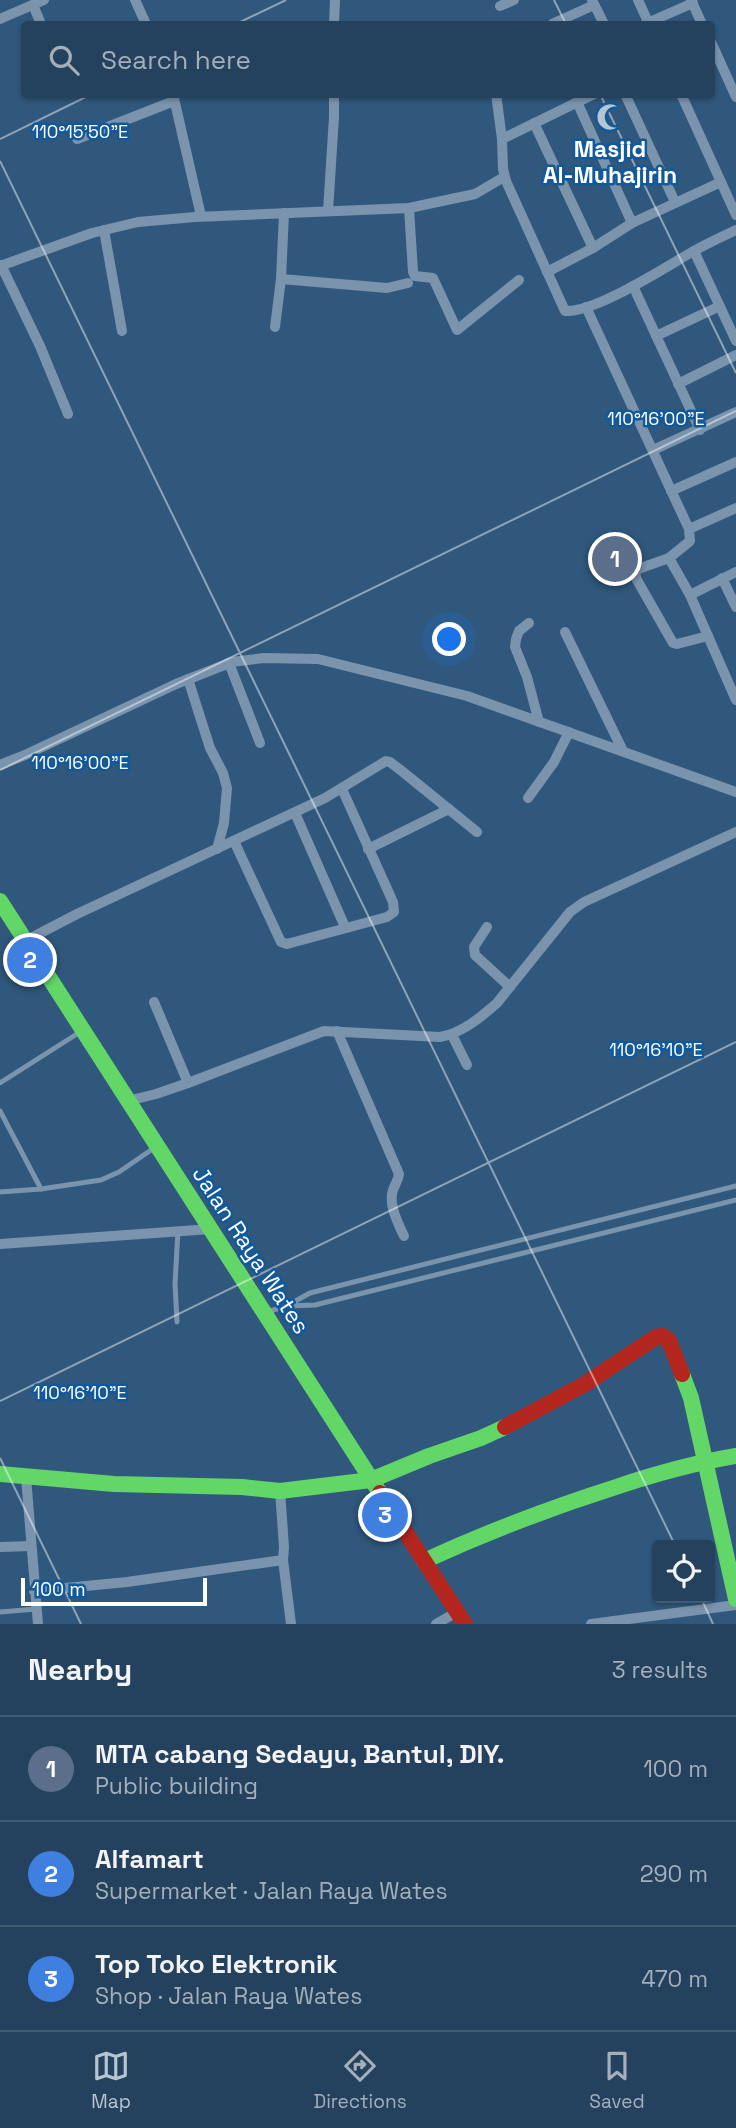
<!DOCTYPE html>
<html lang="en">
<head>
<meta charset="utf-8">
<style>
  :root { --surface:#24425d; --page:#2c4963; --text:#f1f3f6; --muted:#a3b0bc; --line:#415b72; --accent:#b7c5d1 }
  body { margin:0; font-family:"Space Grotesk",sans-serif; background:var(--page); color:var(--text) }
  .controls { position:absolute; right:21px; bottom:21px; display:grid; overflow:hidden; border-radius:7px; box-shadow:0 2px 5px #0004 }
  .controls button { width:63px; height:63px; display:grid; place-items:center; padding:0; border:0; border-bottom:2px solid var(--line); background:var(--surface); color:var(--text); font:35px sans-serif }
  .scale { position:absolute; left:21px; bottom:18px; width:186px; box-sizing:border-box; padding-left:7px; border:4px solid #fff; border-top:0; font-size:19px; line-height:24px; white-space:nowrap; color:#fff; -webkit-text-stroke:5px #11599b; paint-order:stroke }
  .you { position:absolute; left:450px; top:640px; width:24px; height:24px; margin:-18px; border:5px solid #fff; border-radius:50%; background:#1a73e8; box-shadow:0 0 0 10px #1a73e833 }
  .badge { display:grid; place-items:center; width:46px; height:46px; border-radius:50%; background:var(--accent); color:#fff; font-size:23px; font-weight:700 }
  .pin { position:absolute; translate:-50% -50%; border:4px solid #fff; box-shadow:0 2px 7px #0006 }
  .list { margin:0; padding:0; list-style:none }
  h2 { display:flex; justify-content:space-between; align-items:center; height:91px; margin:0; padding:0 28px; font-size:30px }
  h2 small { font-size:23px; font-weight:400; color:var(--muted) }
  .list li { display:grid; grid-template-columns:46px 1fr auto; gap:21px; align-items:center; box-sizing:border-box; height:105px; padding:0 28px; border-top:2px solid var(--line) }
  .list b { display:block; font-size:26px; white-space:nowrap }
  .list p { margin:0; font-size:23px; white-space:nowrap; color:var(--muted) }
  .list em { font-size:23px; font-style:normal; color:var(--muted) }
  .icon { flex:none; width:38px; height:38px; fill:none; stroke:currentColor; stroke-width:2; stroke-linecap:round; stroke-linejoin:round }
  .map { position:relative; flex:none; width:736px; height:1624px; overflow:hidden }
  .search { position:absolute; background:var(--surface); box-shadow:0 2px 5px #0004; left:21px; right:21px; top:21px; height:77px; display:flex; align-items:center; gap:18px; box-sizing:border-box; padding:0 24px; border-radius:7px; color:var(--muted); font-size:26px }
  .sheet { height:406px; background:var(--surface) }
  nav { display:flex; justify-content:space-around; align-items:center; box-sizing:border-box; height:98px; border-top:2px solid var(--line); background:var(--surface); font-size:19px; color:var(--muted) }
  nav a { display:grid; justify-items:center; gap:4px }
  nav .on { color:var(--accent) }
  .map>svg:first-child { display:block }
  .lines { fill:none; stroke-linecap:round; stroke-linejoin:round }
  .lane { stroke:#7b94ad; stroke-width:5 }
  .street { stroke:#7b94ad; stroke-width:10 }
  .fast { stroke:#63d668; stroke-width:16 }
  .jam { stroke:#b3261e; stroke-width:16 }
  .ticks { fill:none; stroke:#fff; stroke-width:2; stroke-opacity:0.45 }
  .labels { text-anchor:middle; stroke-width:5; stroke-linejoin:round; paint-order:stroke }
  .poi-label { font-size:23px; font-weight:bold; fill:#fff; stroke:#11599b }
  .street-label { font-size:23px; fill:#fff; stroke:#11599b }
  .ticks-label { font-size:18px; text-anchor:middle; fill:#fff; stroke:#11599b; stroke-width:5; stroke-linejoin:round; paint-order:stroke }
</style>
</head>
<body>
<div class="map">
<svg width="736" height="1624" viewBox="0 0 736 1624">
  <rect width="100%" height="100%" fill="#30587c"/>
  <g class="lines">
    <g class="lane">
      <path d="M0,1083L80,1032"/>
      <path d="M0,1111L41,1189L0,1192"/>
      <path d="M41,1189L101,1180L119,1172L154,1148"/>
      <path d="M290,1304L310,1293L736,1186"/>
      <path d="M270,1311L287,1306L315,1305L736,1200"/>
      <path d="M177,1322L175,1284L178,1230"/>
      <path d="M0,1612L36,1609"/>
    </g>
    <g class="street">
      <path d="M135,0L146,24"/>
      <path d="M592,0L604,24"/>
      <path d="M638,0L649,24"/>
      <path d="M691,0L702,24"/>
      <path d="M33,5L41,24"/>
      <path d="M500,6L514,0"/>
      <path d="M0,19L44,0"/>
      <path d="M334,24L335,0"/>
      <path d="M552,24L594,5"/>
      <path d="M645,24L693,3"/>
      <path d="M712,44L736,97"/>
      <path d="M173,94L201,216"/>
      <path d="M496,94L502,139L503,169L506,181L565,311C595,313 664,268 692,252C706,244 721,237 736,230"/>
      <path d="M625,94L675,202"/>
      <path d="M681,94L736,215"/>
      <path d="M577,102L632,223"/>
      <path d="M534,123L593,248"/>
      <path d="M77,139L174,101"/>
      <path d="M502,139L594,94"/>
      <path d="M409,208L413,272L415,276L433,278L457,330L519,280"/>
      <path d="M328,211L334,117V94"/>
      <path d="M104,230L122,331"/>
      <path d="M694,251L736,341"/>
      <path d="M1,265L40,346L68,414"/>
      <path d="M0,266L92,233L138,222L195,217L409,208L475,194L504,177"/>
      <path d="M547,272L593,248L632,223L721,182"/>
      <path d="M281,279L387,288L408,283"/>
      <path d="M633,286L700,430"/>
      <path d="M586,307L689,529L690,541L669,558L690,595L736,700"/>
      <path d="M275,327L281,279L284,213"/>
      <path d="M656,336L720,306"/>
      <path d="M678,384L736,355"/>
      <path d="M653,450L736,412"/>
      <path d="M671,491L736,462"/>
      <path d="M689,529L736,508"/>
      <path d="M669,558L638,569L635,574L637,580L673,643L677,644L708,636"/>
      <path d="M722,578L736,607"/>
      <path d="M690,595L736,572"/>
      <path d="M529,623L519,631L516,639L515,647L527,677L539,722"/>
      <path d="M565,632L623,751"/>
      <path d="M229,663L260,743"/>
      <path d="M188,679L210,748L223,773L227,788L224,823L217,849"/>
      <path d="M0,765L25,755L176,684L232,662L264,658L318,659L467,696L736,792"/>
      <path d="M528,798L554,762L569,732"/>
      <path d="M295,813L345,927"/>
      <path d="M234,841L281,942L287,944L387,917L394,912L393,902L342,789"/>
      <path d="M368,849L449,809"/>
      <path d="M487,927L474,947L475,955L510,987"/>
      <path d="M25,941L77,914L325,798L386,761L390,762L403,772L477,832"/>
      <path d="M154,1002L188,1083"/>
      <path d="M337,1031L399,1174C398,1181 395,1184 393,1190C388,1204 398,1223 404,1236"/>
      <path d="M452,1035L467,1065"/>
      <path d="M127,1101L156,1094L188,1083L324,1031L440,1037C462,1033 480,1018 497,1003L570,912L584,902L736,832"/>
      <path d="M0,1244L211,1229"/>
      <path d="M26,1477L38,1624"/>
      <path d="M280,1491L284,1547L283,1560L291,1624"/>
      <path d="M0,1547L31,1546"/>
      <path d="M34,1591L127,1582L283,1560"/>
      <path d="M436,1624L457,1612"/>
      <path d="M591,1624L736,1605"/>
    </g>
    <g class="fast">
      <path d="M0,901L380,1493"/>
      <path d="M682,1374L691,1398L736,1599"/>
      <path d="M0,1474L114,1484L242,1487L280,1491L371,1480L429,1456L481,1438L505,1427"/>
      <path d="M424,1561C487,1532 550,1508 616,1487C655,1474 695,1463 736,1456"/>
    </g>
    <g class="jam">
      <path d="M505,1427L585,1384L656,1337L663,1336L669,1341L682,1374"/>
      <path d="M380,1493L465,1624"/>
    </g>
  </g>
  <path class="ticks" d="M554,0L566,24M236,24L286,0M600,94L736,373M0,139L92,94M0,161L675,1545M0,770L736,411M0,1401L736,1042M0,1458L81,1624M701,1598L713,1624"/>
  <defs>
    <symbol id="mosque-bare" viewBox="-9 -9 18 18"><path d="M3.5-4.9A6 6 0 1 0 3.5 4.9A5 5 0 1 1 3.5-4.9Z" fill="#b7c5d1" stroke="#11599b" stroke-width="2.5" paint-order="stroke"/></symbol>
  </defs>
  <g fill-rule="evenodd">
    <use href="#mosque-bare" x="591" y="98" width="38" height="38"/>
  </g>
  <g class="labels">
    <g class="poi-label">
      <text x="610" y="157">Masjid<tspan x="610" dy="26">Al-Muhajirin</tspan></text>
    </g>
    <g class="street-label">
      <text transform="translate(251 1250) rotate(57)" y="8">Jalan Raya Wates</text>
    </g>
  </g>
  <g class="ticks-label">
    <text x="80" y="138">110°15'50"E</text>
    <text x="656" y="425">110°16'00"E</text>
    <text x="80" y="769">110°16'00"E</text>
    <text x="656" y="1056">110°16'10"E</text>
    <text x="80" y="1399">110°16'10"E</text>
  </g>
</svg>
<div class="controls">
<button><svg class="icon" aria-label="locate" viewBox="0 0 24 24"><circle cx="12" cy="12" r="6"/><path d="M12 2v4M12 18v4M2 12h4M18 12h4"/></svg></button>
</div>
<div class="scale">100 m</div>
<div class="you"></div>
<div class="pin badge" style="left:615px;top:559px;background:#5c6f8a">1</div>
<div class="pin badge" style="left:30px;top:960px;background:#3f7fe0">2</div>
<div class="pin badge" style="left:385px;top:1515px;background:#3f7fe0">3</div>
<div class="search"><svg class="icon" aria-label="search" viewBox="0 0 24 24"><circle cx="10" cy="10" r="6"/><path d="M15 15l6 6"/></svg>Search here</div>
</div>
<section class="sheet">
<h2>Nearby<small>3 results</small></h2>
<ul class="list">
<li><span class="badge" style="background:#5c6f8a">1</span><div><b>MTA cabang Sedayu, Bantul, DIY.</b><p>Public building</p></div><em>100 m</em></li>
<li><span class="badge" style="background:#3f7fe0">2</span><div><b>Alfamart</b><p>Supermarket · Jalan Raya Wates</p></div><em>290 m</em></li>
<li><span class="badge" style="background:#3f7fe0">3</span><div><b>Top Toko Elektronik</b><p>Shop · Jalan Raya Wates</p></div><em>470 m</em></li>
</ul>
</section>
<nav>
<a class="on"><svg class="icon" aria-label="map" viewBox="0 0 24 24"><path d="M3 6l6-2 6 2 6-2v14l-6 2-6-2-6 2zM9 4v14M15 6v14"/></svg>Map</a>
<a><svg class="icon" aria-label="directions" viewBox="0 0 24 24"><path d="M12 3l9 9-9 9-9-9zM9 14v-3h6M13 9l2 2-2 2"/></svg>Directions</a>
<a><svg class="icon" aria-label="saved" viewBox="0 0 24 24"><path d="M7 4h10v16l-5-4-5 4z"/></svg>Saved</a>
</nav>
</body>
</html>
